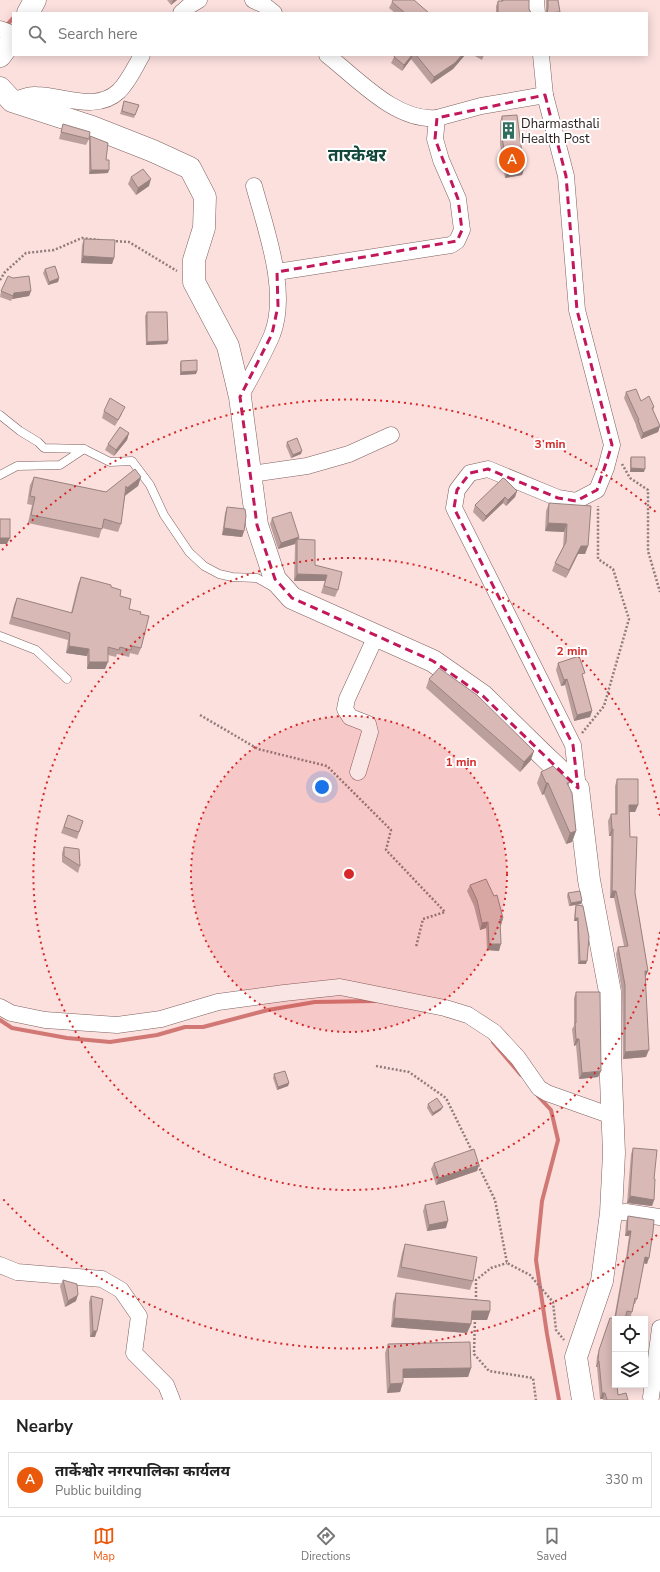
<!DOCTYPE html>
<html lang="en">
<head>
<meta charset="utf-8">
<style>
  :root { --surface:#fff; --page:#f2f2f2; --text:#222; --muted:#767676; --line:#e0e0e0; --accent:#ea580c }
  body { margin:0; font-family:"Nunito Sans","Noto Sans Devanagari",sans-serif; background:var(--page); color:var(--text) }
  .controls { position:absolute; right:12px; bottom:12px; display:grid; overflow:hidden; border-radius:0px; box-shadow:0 2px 10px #0003 }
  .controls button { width:36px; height:36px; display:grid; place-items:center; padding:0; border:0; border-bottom:1px solid var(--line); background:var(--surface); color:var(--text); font:20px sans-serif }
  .you { position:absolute; left:322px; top:787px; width:14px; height:14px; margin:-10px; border:3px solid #fff; border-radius:50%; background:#1a73e8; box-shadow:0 0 0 6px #1a73e833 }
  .badge { display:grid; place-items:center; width:26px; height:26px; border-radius:50%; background:var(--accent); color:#fff; font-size:13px; font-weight:700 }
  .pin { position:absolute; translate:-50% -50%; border:2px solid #fff; box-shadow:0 1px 4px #0006 }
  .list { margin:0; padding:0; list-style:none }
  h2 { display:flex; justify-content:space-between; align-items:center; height:52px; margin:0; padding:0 16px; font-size:17px }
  h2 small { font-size:13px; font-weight:400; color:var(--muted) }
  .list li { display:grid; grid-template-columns:26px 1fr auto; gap:12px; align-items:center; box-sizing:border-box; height:56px; margin:0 8px 8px; padding:0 8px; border:1px solid var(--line); border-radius:0px }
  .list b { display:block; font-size:15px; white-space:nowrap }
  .list p { margin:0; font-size:13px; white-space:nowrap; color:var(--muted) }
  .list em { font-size:13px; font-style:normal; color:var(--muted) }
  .icon { flex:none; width:22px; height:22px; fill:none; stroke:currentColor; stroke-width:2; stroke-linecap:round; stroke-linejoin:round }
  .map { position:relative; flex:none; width:660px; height:1400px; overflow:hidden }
  .search { position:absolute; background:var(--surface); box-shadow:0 2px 10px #0003; left:12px; right:12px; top:12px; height:44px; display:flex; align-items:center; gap:10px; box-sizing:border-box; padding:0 14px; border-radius:0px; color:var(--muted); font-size:15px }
  .sheet { height:116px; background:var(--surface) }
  nav { display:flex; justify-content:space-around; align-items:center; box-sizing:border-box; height:56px; border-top:1px solid var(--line); background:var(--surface); font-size:11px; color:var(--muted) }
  nav a { display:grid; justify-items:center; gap:2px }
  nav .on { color:var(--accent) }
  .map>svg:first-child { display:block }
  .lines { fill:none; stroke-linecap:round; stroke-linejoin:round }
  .stream { stroke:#d17875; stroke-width:4 }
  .lane-casing { stroke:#7e615f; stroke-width:9 }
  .street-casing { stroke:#7e615f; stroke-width:17 }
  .secondary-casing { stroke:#7e615f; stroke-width:23 }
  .path { stroke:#8f7c7b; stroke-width:2.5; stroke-dasharray:2 2; stroke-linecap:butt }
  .lane { stroke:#fff; stroke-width:8 }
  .street { stroke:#fff; stroke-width:16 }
  .secondary { stroke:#fff; stroke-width:22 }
  .wall { fill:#bb9f9d }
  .shaded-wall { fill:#98827f }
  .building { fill:#d9b9b6; stroke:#98827f }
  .marked { fill:none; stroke:#c2185b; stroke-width:3; stroke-dasharray:8 5; stroke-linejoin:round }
  .ring { fill:none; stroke:#d62828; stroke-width:2; stroke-dasharray:2 4 }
  .labels { text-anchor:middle; stroke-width:4; stroke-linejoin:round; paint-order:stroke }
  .poi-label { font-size:13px; fill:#2c201f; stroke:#fff; text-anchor:start }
  .district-label { font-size:17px; font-weight:bold; fill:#12473a; stroke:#fff }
  .centre { fill:#d62828; stroke:#fff; stroke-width:2 }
  .ring-label { font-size:12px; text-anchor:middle; font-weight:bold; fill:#d62828; stroke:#fff; stroke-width:4; stroke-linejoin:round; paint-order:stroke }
</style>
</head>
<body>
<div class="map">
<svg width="660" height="1400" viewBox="0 0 660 1400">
  <rect width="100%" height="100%" fill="#fbe0de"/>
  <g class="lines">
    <g class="stream">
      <path d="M6,26L13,18"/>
      <path d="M0,1020L12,1028L67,1038L110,1042L157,1035L185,1027H203L268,1010L315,1002L375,1001"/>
      <path d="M493,1042L521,1075"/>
      <path d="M538,1096L551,1110L558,1140L542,1201L536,1260L547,1334L559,1400"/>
    </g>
    <defs>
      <g id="lane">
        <path d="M0,415L20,431L38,442L44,448L84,449L60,465L17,466L0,475"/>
        <path d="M84,449L110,462L132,461L150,485L164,515L189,552L204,566L219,574L232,577L257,578L273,587"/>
        <path d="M0,636L36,650L67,679"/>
      </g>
      <g id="street">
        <path d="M253,0L264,5L274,13"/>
        <path d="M536,0L537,13"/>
        <path d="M181,13L189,6L199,0"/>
        <path d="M0,29L13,34"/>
        <path d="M327,55C358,79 396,122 437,118"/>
        <path d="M541,55L545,95L566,176L577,310L612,445L606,468L597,490L576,501L558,498L488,469L470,473L457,490L454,508L573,745L578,788"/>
        <path d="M12,101C19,99 28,94 36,95C62,95 96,113 119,91C129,81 135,67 142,55"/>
        <path d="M277,272L451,245L457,241L462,230L458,199L441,160L435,139L437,118L481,106L545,95"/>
        <path d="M240,397C251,377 263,356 272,335C289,292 266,230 254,186"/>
        <path d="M251,474L307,466L349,454L391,435"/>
        <path d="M358,772L370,732L368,724L350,717L345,709L347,699L376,636"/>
        <path d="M0,1007L11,1013L45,1020L117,1025L161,1019L218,1002L284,993L340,987L445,1008L468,1015L494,1032L518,1058L539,1088L547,1093L612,1116"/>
        <path d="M611,1213L626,1212L660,1217"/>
        <path d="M0,1265L17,1272L102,1279L121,1290L139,1316L134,1353L166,1385L172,1400"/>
        <path d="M651,1397L660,1328"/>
      </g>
      <g id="secondary">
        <path d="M28,13L35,0"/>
        <path d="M0,56L13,39"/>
        <path d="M0,88L12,101L92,127L153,151L190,168L205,197L204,228L194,260V282L228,346L240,397L257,525L275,579L292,598L433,661L483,696L540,752L578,788L589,880L610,992V1054L614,1153L611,1213L602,1281L576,1357L583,1400"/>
      </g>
    </defs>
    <use href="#lane" class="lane-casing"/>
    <use href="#street" class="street-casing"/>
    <use href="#secondary" class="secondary-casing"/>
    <g class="path">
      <path d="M112,241L129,242L177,271"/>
      <path d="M0,280L5,272L26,253L54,250L82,238L99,240"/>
      <path d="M622,464L630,478L648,490V551L660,592"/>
      <path d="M200,715L258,749L327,766L391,830L386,850L445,912L423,919L416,947"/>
      <path d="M582,733L604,706L629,619L613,569L598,559V506"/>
      <path d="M376,1066L409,1072L446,1098L473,1153"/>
      <path d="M478,1165L495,1200L507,1263L530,1275L553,1302L556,1330L564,1340"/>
      <path d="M476,1301V1280L491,1268L507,1263"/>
      <path d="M475,1318L474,1354L489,1371L533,1378L536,1400"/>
    </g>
    <use href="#lane" class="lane"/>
    <use href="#street" class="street"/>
    <use href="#secondary" class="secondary"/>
  </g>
  <g class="wall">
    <path d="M167,0H177L171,5Z"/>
    <path d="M501,0H529V9L531,13H496V6L498,1H501Z"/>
    <path d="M546,0H558L546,13Z"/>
    <path d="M392,2L429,13H395L389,8Z"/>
    <path d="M395,55H465L453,69L431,84L411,59L402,71L391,63Z"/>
    <path d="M473,55H484L482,60Z"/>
    <path d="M124,101L139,105L134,118L120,114Z"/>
    <path d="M502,116L524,169L522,175L505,178L500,144V122Z"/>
    <path d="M63,124L89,139L86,145L59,139Z"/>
    <path d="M90,136L106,160L108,173L89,174V139Z"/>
    <path d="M131,177L149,186L136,195L128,184Z"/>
    <path d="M84,239L114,258L112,264L81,263L82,245Z"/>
    <path d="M45,269L59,278L58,282L48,285L43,273Z"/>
    <path d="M1,291H31L29,296L12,299L11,301L0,297Z"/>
    <path d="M147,312L168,341L167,344L146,345L145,316Z"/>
    <path d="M181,361L197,371L196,374L180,375V364Z"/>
    <path d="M626,392L641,401L654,407L653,411L660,426L658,432L641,439L636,426V425L624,398Z"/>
    <path d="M104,411L122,414L115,426L102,418Z"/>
    <path d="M129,433L127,440L114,456L105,450L108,444Z"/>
    <path d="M287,442L301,454L291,458L286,446Z"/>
    <path d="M631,457L644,472H630V460Z"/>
    <path d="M34,477L106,492L141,477L138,486L125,496L121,524L118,532L102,528L99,538L28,523L32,505L27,504L30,485Z"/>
    <path d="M517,491L515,497L506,506L503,503L483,522L473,512L475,505Z"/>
    <path d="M549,503L588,546L585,554H578L566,578L552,571L555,563L563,547L564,532L545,531L546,511Z"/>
    <path d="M227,507L244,531L242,537L222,535L225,513Z"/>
    <path d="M272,518L299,537V539L315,565L338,590L335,597L321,593L325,581H294L295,546V544L278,549L270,524Z"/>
    <path d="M81,577L111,587L120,596L129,609L140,614L141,648L138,655L130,653L129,657L117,654L116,657L108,655L105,669H87V656L66,653L68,640L9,624L14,605L17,598L71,613L78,584Z"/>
    <path d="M558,663L583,677L592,711L590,717L574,721L565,685L561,686L556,670Z"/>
    <path d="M429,679L531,760L520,772L426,688Z"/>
    <path d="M541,772L570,782L568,786L576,831L572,842L566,844L544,794L542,795L537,783Z"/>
    <path d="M617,779L638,805L635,812H629L630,837L635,893L648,971L645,978L646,1057L623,1059L622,992L616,954L618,947L624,946L614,898H610L611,836H609L608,821L611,814H615V786Z"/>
    <path d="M68,815L83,821L77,839L61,833Z"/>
    <path d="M64,847L80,866L78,873L62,862V853Z"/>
    <path d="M470,885L503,918L501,925H500L499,951L487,950L486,928L480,930L474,906L467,891Z"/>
    <path d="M568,893L582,901L581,904L569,906L567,896Z"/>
    <path d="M576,905L586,964H578L577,921H574L575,908Z"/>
    <path d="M576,992L601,1071L598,1077L579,1079L576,1045L574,1046L572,1029L574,1026V998Z"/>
    <path d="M274,1074L289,1083L288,1086L277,1090L273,1078Z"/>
    <path d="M428,1104L441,1110L432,1116L427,1108Z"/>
    <path d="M633,1148L654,1179V1200L652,1206L627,1203L631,1154Z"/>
    <path d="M434,1163L479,1165L477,1171L436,1185L431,1169Z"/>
    <path d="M425,1205L446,1228L427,1231L423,1211Z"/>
    <path d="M628,1216L647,1264L644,1263L637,1299L635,1304H634L632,1312L630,1318L625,1317L615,1319L613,1373L618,1395L628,1400H603V1399H600L597,1367H596L597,1356L610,1318L614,1319L624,1263L626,1258L629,1236H625L626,1222Z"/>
    <path d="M405,1244L473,1281L470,1290L397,1277L402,1253Z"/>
    <path d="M63,1280L76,1301L65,1307L60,1286Z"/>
    <path d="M396,1293L490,1311L487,1320H471V1324L467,1333L391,1327L393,1302Z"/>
    <path d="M91,1296L95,1337H90L89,1302Z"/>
    <path d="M388,1344L471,1368L468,1377L403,1378L400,1392L387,1393L385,1353Z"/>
  </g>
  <g class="shaded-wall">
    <path d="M173,0H177L171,5Z"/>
    <path d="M412,55H413L411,59L402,71L404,65Z"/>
    <path d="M462,55H465L453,69L431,84L434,77Z"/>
    <path d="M524,169L522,175L505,178L508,172Z"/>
    <path d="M91,170H109L108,173L89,174Z"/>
    <path d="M151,179L149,186L136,195L138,188Z"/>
    <path d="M83,256L114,258L112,264L81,263Z"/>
    <path d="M59,278L58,282L48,285L49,282Z"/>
    <path d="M31,291L29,296L12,299L14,293Z"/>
    <path d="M168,341L167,344L146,345L147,342Z"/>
    <path d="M197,371L196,374L180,375L181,372Z"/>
    <path d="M660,426L658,432L641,439L643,433Z"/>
    <path d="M129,433L127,440L114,456L116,450Z"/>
    <path d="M302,451L301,454L291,458L293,455Z"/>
    <path d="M631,468L645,469L644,472H630Z"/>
    <path d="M141,477L138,486L124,496L127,488Z"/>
    <path d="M517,491L515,497L506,506L508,500Z"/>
    <path d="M505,497L503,503L483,522L486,516Z"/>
    <path d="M548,523L567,524L564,532L545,531Z"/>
    <path d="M224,528L244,531L242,537L222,535Z"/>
    <path d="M299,537L297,543V539L295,544L278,549L281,543Z"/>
    <path d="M0,538H10L7,544H0Z"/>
    <path d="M581,546H588L585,554H578L566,578L569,570Z"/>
    <path d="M297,574L327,575L325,581H294Z"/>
    <path d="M69,646L89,649L87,656L66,653Z"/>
    <path d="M89,662H108L105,669H87Z"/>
    <path d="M567,679L565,685L561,686L564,680Z"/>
    <path d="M592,711L590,717L574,721L577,715Z"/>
    <path d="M534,751L531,760L520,772L524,762Z"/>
    <path d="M546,783H548L544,794L542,795Z"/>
    <path d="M629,805H638L635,812H626Z"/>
    <path d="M612,829H613L611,836H609Z"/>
    <path d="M576,831L572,842L566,844L570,833Z"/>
    <path d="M612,891H616L614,898H610Z"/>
    <path d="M582,901L581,904L569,906L571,903Z"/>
    <path d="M503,918L501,925L497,926L500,919Z"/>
    <path d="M575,918H578L577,921H574Z"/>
    <path d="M488,922L486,928L480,930L482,923Z"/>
    <path d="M489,944H501L499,951L487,950Z"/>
    <path d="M580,961H587L586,964H578Z"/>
    <path d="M645,971H648L645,978Z"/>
    <path d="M576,1039H579L576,1045L574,1046Z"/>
    <path d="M649,1050L646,1057L623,1059L625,1052Z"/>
    <path d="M601,1071L598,1077L579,1079L582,1073Z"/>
    <path d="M289,1083L288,1086L277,1090L278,1087Z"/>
    <path d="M443,1107L441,1110L432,1116L433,1113Z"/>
    <path d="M479,1165L477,1171L436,1185L439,1178Z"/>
    <path d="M630,1196L654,1200L652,1206L627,1203Z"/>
    <path d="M448,1221L446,1228L427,1231L429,1225Z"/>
    <path d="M627,1231H631L629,1236H625Z"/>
    <path d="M645,1257L649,1258L647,1264L643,1263Z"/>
    <path d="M78,1295L76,1301L65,1307L68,1301Z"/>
    <path d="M472,1311H490L487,1320H468Z"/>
    <path d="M394,1318L471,1324L467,1333L391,1327Z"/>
    <path d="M93,1331H97L95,1337H90Z"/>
    <path d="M598,1361H599L597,1367H596Z"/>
    <path d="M471,1368L468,1377L399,1378L403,1369Z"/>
    <path d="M403,1383L400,1392L387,1393L390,1384Z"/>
    <path d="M602,1393H605L603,1399H600Z"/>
  </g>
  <g class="building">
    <path d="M393,0H414L429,13H405L392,2Z"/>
    <path d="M503,0H529V9L531,13H498V1H503Z"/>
    <path d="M548,0H558L560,12L547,13L548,8Z"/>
    <path d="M395,55H412L404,65L394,57Z"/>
    <path d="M416,55H462L455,63L434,77Z"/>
    <path d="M124,101L139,105L135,115L122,111Z"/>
    <path d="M517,115L524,169L508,172L502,137V116Z"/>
    <path d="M63,124L90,132L89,139L61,132Z"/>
    <path d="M90,136L108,143L106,160H109V170H91Z"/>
    <path d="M143,169L151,179L138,188L131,177Z"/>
    <path d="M84,239L115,240L114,258L83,256Z"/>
    <path d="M55,266L59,278L49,282L45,269Z"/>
    <path d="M8,276L13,278L29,276L31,291L14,293L13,296L1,291Z"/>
    <path d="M147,312H167L168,341L147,342Z"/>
    <path d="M197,360V371L181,372V361Z"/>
    <path d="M636,389L641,401L649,396L654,407L652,408L660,426L643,433L638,420H639L626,392Z"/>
    <path d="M110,398L125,407L118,420L104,411Z"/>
    <path d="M120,427L129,433L116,450L108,444Z"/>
    <path d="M297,438L302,451L293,455L287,442Z"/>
    <path d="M631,457H645V469L631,468Z"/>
    <path d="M135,469L141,477L127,488L126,486L121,524L104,519L102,529L31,515L35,497L30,496L34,477L106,492Z"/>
    <path d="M503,478L505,479L517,491L508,500L505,497L486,516L475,505Z"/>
    <path d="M549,503L591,506L588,546H581L569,570L555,563L566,542L567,524L548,523Z"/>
    <path d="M227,507L245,509L246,516L244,531L224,528Z"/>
    <path d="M291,512L299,537L281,543L272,518Z"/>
    <rect x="0" y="519" width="10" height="19"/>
    <path d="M297,539L315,540V565L342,572L338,590L324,586L327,575L297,574Z"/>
    <path d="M81,577L111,585V587L121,590L120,596L131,599L129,609L141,612L140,614L149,616L141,648L132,646L131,650L120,647L119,650L108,647V662H89V649L69,646L70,633L12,617L17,598L72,613Z"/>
    <path d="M579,656L585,673L582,674L592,711L577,715L567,679L564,680L558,663Z"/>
    <path d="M439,668L477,695L534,751L524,762L429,679Z"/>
    <path d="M553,766L570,782L567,783L572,793L576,831L570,833L548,783H546L541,772Z"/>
    <path d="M617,779H638V805H629L630,837H637L635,893L648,971H645L649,1050L625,1052V985L618,947L628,946L616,891H612L613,829H612L611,814H617Z"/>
    <path d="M68,815L83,821L79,832L64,827Z"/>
    <path d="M64,847L79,849L80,866L64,856Z"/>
    <path d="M486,879L494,896L497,895L503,918L500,919L501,944H489L488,922L482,923L477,900L470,885Z"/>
    <path d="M580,891L582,901L571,903L568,893Z"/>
    <path d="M576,905L583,906L589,937L587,961H580L578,918H575Z"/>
    <path d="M576,992H600L601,1071L582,1073L579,1039H576L575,1023H576Z"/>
    <path d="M285,1071L289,1083L278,1087L274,1074Z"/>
    <path d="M437,1098L443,1107L433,1113L428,1104Z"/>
    <path d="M633,1148L657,1150L654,1179H655L654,1200L630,1196Z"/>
    <path d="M474,1149L479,1165L439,1178L434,1163Z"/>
    <path d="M444,1201L448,1221L429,1225L425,1205Z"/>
    <path d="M628,1216L654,1220L653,1232L649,1258L645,1257L637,1299L635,1298L632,1312L627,1311L625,1319H615L626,1258H627L631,1231H627Z"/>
    <path d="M405,1244L477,1257L473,1281L401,1267Z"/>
    <path d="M63,1280L77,1284L78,1295L68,1301Z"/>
    <path d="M396,1293L490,1301V1311H472L471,1324L394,1318Z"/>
    <path d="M91,1296L103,1299L97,1331H93Z"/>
    <path d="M610,1318L615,1319V1355L613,1373H615V1385H617L618,1395L626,1393L628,1400H607L605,1393H602L599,1361H598L599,1350Z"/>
    <path d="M470,1342L471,1368L403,1369V1383L390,1384L388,1344Z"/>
  </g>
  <path class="marked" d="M545,95L566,176L577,310L612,445L597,490L576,501L558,498L488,469L470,473L457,490L454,508L573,745L578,788L483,696L433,661L292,598L275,579L257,525L240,397L272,334L278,306L277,272L457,241L462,230L458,199L435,139L437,118Z"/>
  <circle cx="349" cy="874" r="158" fill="#d62828" fill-opacity=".12"/>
  <g class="ring">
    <circle cx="349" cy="874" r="158"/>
    <path d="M660 932A316 316 0 1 1 660 816"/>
    <path d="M657 1235A475 475 0 0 1 2 1198M2 550A475 475 0 0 1 657 513"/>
  </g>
  <defs>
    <symbol id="building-bare" viewBox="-9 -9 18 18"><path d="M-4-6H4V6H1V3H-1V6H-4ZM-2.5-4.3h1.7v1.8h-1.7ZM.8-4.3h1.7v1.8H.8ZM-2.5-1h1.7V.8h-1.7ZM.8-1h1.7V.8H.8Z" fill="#2e6e5d" stroke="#fff" stroke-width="2.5" paint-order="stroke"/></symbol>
  </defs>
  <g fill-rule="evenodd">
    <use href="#building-bare" x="496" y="118" width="25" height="25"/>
  </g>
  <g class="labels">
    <g class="poi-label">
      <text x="521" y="128">Dharmasthali<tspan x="521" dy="15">Health Post</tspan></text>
    </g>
    <g class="district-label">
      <text x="357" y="161">तारकेश्वर</text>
    </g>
  </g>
  <circle cx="349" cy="874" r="6" class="centre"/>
  <g class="ring-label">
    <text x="550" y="448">3 min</text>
    <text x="572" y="655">2 min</text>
    <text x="461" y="766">1 min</text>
  </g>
</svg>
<div class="controls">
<button><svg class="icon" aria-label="locate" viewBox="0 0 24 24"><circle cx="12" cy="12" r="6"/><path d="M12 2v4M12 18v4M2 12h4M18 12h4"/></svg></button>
<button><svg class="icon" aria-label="layers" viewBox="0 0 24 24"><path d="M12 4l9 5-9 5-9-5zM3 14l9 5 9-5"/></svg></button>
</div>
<div class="you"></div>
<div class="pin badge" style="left:512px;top:160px">A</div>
<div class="search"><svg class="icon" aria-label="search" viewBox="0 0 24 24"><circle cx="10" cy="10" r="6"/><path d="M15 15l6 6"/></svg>Search here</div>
</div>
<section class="sheet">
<h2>Nearby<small></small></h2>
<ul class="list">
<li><span class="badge">A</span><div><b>तार्केश्वोर नगरपालिका कार्यलय</b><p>Public building</p></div><em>330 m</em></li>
</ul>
</section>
<nav>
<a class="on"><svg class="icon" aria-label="map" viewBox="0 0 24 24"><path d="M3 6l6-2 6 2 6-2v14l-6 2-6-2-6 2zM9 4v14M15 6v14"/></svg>Map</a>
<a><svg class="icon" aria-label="directions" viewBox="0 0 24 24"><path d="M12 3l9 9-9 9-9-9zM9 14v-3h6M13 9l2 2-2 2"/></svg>Directions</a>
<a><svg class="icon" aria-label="saved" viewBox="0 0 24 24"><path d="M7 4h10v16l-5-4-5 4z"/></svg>Saved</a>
</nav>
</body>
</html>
